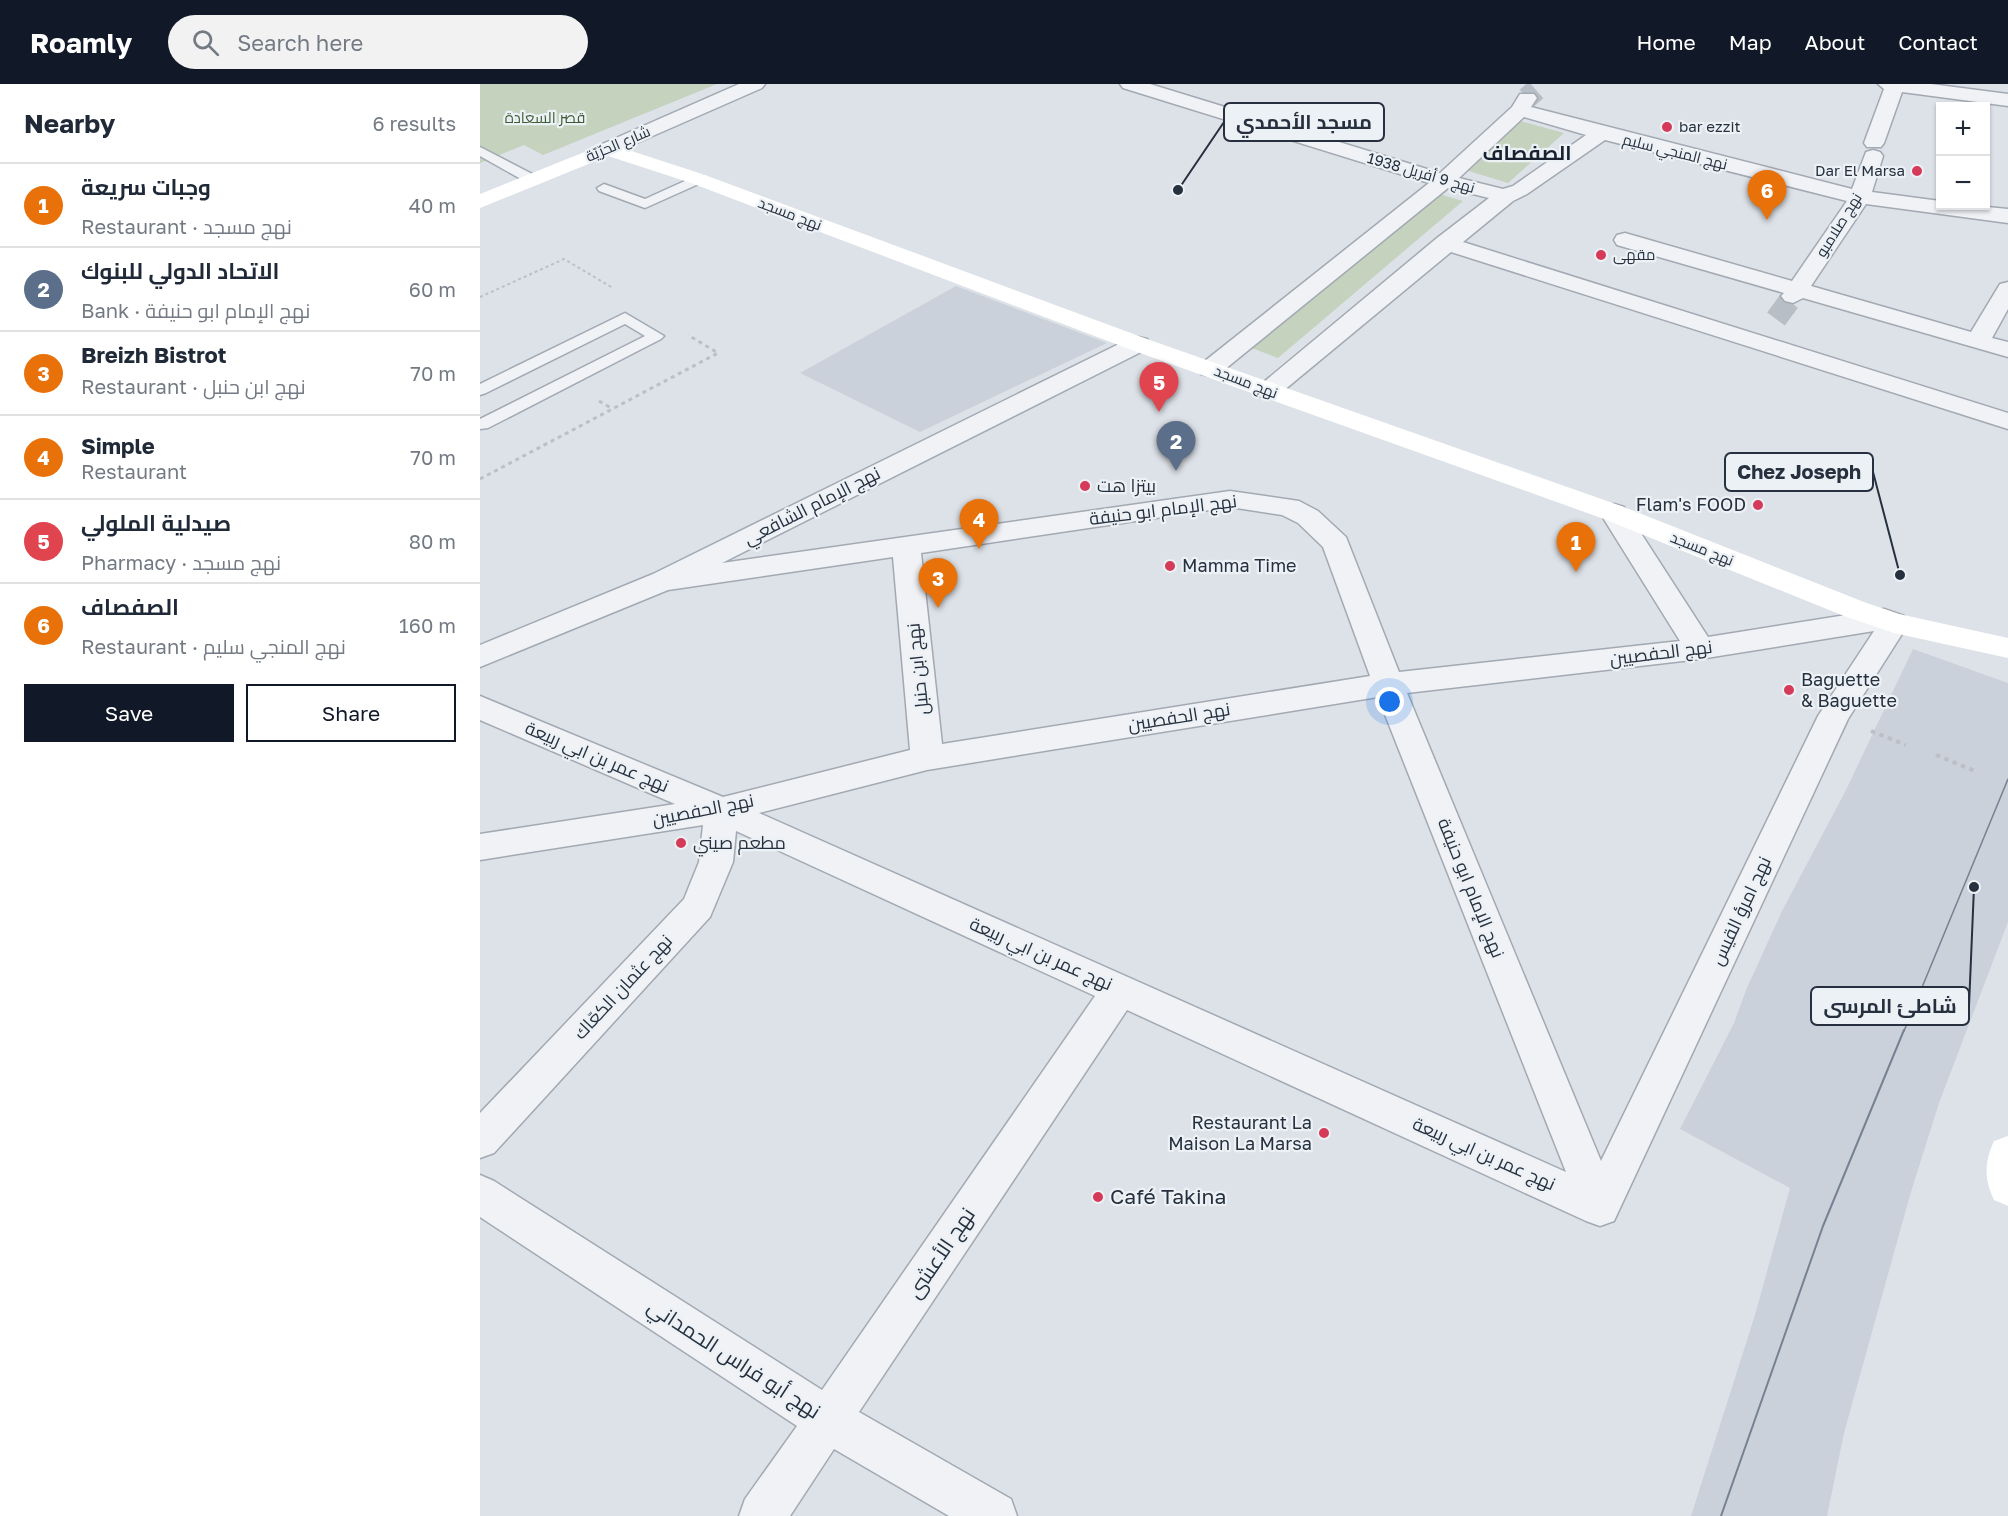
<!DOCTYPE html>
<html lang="en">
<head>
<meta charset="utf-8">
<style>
  :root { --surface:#fff; --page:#f2f2f3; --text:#1f2937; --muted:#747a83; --line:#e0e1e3; --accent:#111827 }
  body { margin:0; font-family:"Golos Text",Cairo,sans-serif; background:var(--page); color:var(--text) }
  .controls { position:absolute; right:18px; top:18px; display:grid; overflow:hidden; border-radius:0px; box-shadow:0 2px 4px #0004 }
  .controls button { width:54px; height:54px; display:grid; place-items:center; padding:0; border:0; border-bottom:2px solid var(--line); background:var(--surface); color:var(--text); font:30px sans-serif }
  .you { position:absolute; left:910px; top:618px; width:21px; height:21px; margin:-15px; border:4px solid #fff; border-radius:50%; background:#1a73e8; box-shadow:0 0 0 9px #1a73e833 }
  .badge { display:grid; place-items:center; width:39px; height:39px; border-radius:50%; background:var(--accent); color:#fff; font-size:20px; font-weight:700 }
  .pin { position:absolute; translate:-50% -50px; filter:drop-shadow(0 2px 3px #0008) }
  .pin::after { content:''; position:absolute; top:32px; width:21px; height:18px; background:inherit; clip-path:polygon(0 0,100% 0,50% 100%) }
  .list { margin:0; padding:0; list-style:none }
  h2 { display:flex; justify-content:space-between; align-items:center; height:78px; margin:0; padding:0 24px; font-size:26px }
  h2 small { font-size:20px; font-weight:400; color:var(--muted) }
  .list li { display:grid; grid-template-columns:39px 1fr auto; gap:18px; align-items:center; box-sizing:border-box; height:84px; padding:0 24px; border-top:2px solid var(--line) }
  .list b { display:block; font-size:22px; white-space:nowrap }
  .list p { margin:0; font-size:20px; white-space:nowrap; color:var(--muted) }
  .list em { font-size:20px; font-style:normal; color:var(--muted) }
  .actions { display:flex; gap:12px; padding:18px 24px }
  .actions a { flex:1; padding:14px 0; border:2px solid var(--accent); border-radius:0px; text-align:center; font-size:21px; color:var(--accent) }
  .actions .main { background:var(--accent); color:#fff }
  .icon { flex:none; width:33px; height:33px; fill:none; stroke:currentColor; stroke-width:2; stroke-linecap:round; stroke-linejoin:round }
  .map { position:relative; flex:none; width:1528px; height:1432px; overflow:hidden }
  header { display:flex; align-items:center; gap:36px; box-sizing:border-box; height:84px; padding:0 30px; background:var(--accent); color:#fff }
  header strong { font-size:28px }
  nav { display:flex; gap:33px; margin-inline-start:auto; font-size:21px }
  .search { width:420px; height:54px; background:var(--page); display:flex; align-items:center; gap:15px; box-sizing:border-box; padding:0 21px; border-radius:33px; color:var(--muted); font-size:22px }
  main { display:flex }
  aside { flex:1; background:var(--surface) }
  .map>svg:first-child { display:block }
  .built { fill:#cbd1da }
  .green { fill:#c4d2be }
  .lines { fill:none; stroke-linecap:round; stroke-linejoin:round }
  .street-tunnel { stroke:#b8bec6; stroke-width:22; stroke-dasharray:22 10; stroke-linecap:butt }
  .lane-casing { stroke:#a2a9b2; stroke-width:3 }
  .street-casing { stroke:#a2a9b2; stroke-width:3 }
  .path-far2 { stroke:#bbc0c6; stroke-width:2; stroke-dasharray:3 3; stroke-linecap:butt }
  .path-far1 { stroke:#bbc0c6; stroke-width:3; stroke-dasharray:4 4; stroke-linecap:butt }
  .path { stroke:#bbc0c6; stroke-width:4; stroke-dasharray:4.5 4.5; stroke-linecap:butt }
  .lane { fill:#f0f2f6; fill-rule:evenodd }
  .street { fill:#f0f2f6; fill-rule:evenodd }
  .secondary { fill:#fff; fill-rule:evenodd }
  .tram-far1 { stroke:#768292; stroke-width:1.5 }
  .tram { stroke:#768292; stroke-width:2 }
  .poi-dot { fill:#d53a59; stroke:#ecf1f5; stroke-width:2 }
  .labels { text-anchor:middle; stroke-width:4.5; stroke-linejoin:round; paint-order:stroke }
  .far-park-label { font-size:15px; fill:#3c5c32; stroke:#ecf1f5 }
  .far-poi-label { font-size:15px; fill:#26303f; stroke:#ecf1f5; text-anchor:start }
  .far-street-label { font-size:15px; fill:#26303f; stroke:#ecf1f5 }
  .poi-label { font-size:18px; fill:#26303f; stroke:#ecf1f5; text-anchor:start }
  .street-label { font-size:18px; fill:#26303f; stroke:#ecf1f5 }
  .far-district-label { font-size:20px; font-weight:bold; fill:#182130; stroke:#ecf1f5 }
  .near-poi-label { font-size:21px; fill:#26303f; stroke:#ecf1f5; text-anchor:start }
  .near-street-label { font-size:21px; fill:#26303f; stroke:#ecf1f5 }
  .leader { fill:none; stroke:#26303f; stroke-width:2 }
  .callout-dot { fill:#26303f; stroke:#ecf1f5; stroke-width:2 }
  .callout { fill:#ecf1f5; stroke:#26303f; stroke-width:2 }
  .callout-label { font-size:20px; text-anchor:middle; font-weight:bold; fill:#26303f }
</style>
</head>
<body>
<header>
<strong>Roamly</strong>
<div class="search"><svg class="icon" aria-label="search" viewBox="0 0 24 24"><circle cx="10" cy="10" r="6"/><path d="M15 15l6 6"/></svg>Search here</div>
<nav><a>Home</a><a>Map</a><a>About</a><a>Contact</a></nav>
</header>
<main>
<aside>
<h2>Nearby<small>6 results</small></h2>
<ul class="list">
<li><span class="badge" style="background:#e8710a">1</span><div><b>وجبات سريعة</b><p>Restaurant · نهج مسجد</p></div><em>40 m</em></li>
<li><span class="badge" style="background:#5c6f8a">2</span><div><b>الاتحاد الدولي للبنوك</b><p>Bank · نهج الإمام ابو حنيفة</p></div><em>60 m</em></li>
<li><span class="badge" style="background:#e8710a">3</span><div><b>Breizh Bistrot</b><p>Restaurant · نهج ابن حنبل</p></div><em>70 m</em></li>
<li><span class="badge" style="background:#e8710a">4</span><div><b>Simple</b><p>Restaurant</p></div><em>70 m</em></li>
<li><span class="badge" style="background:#e0444e">5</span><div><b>صيدلية الملولي</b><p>Pharmacy · نهج مسجد</p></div><em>80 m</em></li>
<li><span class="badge" style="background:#e8710a">6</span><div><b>الصفصاف</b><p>Restaurant · نهج المنجي سليم</p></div><em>160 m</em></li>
</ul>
<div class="actions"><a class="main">Save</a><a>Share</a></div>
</aside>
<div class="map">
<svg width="1528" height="1432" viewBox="0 0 1528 1432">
  <rect width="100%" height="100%" fill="#dde2e8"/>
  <g class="built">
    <path d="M476,202L627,259L440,348L320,289Z"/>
    <path d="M1433,565L1528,599V838L1459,1019L1430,1111L1364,1349L1347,1432H1211L1275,1231L1310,1104L1200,1045L1254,939L1266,906L1302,827L1366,706Z"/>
  </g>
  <g class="green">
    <path d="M0,0H237L63,71L44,61L0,79Z"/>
    <path d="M1040,37L1084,49L1028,99L982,85Z"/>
    <path d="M959,110L983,117L798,274L772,264Z"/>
  </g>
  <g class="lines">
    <g class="street-tunnel">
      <path d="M1047,14L1056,6"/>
      <path d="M1296,235L1313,212"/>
    </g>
    <defs>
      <g id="lane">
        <path d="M0,63L58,93L60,96L53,100L48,99L0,72Z"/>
        <path d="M218,91L223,92L225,95L223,98L165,124L119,107L117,104L124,100L165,115Z"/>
        <path d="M145,229L184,252L181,255L8,344L0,345V335L165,252L145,240L6,309L0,311V300Z"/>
      </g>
      <g id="street">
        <path d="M259,0H285L282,4L134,69H120L117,65L120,61Z"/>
        <path d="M640,0H670L960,89L1032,23L1040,10H1054L1057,14L1051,23L1372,105L1386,68L1393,66L1400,68L1403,72L1392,108L1460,117V122H1497L1528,125V139L1386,120L1331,202L1491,248L1520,200L1528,198V225L1512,254L1528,258V273L1323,214L1313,219L1305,217L1301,212L1304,209L1137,161L1134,156L1137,151L1145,149L1312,197L1367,117L1125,56L1047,110L1033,117L983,158L1528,329V345L971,168L797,312L788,315L779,312L775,307L779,302L957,154L1009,114L968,104L739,290L730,292L721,290L718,285L721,280L949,99L643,4ZM1044,33L1106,51L1033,102L1023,105L979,94Z"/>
        <path d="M1398,0H1451L1528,10V22L1422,8L1404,59L1401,63H1387L1384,59L1404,5Z"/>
        <path d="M658,253L667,255L670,260L667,265L242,479L750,407L819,417L838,427L866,453L919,588L1200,557L1120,429L1124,423L1134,420L1144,423L1228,553L1404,525L1424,532L1429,539L1368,635L1134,1137L1120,1142L1106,1137L647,926L379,1328L531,1415L537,1432H469L354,1365L310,1432H259L265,1415L317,1342L0,1133V1091L14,1097L342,1306L615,912L256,747L253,778L230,833L14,1069L0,1074V1029L204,815L219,778L223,741L0,776V750L195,720L0,636V612L243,713L430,666L413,473L188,506L0,583V561L173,490L649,255ZM750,423L802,431L818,439L843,463L890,592L462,660L441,469ZM1394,547L1338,632L1121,1077L927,609L1220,575ZM898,613L1086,1088L279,729L447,686Z"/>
      </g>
    </defs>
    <use href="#lane" class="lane-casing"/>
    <use href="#street" class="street-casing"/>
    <path class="path-far2" d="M0,213L84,175L133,204"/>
    <g class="path-far1">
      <path d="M119,317L133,325"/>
      <path d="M0,395L238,269L208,251"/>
    </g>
    <g class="path">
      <path d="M1391,647L1426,661"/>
      <path d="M1456,671L1495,687"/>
    </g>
    <use href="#lane" class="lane"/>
    <use href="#street" class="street"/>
    <g class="secondary">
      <path d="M127,59L225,91L667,255L1144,423L1384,518L1419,530L1528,554V574L1414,549L1364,532L1124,435L649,265L211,99L128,72L0,124V110Z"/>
      <path d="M1528,1052V1122L1514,1116C1504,1095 1504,1079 1514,1057Z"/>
    </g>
    <path class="tram-far1" d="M1424,947L1528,695"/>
    <path class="tram" d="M1241,1432L1343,1142L1424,946"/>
  </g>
  <g class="poi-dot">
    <circle cx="1187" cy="43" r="6"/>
    <circle cx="1437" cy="87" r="6"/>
    <circle cx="1121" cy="171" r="6"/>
    <circle cx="605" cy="402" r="6"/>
    <circle cx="1278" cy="421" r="6"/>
    <circle cx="690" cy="482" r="6"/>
    <circle cx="1309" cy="606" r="6"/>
    <circle cx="201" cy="759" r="6"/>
    <circle cx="844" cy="1049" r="6"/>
    <circle cx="618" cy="1113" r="6"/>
  </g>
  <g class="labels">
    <g class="far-park-label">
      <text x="65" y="39">قصر السعادة</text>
    </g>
    <g class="far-poi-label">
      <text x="1199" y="48">bar ezzit</text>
      <text x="1425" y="92" text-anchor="end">Dar El Marsa</text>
      <text x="1133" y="176">مقهى</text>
    </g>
    <g class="far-street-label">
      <text transform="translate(138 60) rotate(-23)" y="5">شارع الحرّيّة</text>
      <text transform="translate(1195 68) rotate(14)" y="5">نهج المنجي سليم</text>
      <text transform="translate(941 89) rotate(16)" y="5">نهج 9 أفريل 1938</text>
      <text transform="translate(310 130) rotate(21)" y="5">نهج مسجد</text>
      <text transform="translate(1359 141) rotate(-58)" y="5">نهج صلامبو</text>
      <text transform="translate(766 298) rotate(21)" y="5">نهج مسجد</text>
      <text transform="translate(1222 465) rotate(22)" y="5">نهج مسجد</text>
    </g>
    <g class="poi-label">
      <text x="617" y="408">بيتزا هت</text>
      <text x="1266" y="427" text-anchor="end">Flam's FOOD</text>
      <text x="702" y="488">Mamma Time</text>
      <text x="1321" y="602">Baguette<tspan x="1321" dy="21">&amp; Baguette</tspan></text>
      <text x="213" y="765">مطعم صيني</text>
      <text x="832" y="1045" text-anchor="end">Restaurant La<tspan x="832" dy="21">Maison La Marsa</tspan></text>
    </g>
    <g class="street-label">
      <text transform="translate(332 422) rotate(-27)" y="6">نهج الإمام الشافعي</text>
      <text transform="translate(683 426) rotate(-7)" y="6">نهج الإمام ابو حنيفة</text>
      <text transform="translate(1181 569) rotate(-7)" y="6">نهج الحفصيين</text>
      <text transform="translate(438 585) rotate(-96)" y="6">نهج ابن حنبل</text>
      <text transform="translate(699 633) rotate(-9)" y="6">نهج الحفصيين</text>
      <text transform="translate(117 673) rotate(23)" y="6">نهج عمر بن ابي ربيعة</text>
      <text transform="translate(223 726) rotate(-11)" y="6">نهج الحفصيين</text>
      <text transform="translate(991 804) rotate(68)" y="6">نهج الإمام ابو حنيفة</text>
      <text transform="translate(1261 827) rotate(-65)" y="6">نهج امرؤ القيس</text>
      <text transform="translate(561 870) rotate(24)" y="6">نهج عمر بن ابي ربيعة</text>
      <text transform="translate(143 903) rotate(-47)" y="6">نهج عثمان الكعّاك</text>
      <text transform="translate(1004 1070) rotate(24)" y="6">نهج عمر بن ابي ربيعة</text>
    </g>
    <g class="far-district-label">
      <text x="1047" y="76">الصفصاف</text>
    </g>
    <g class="near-poi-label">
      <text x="630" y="1120">Café Takina</text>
    </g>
    <g class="near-street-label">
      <text transform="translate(461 1169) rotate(-56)" y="7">نهج الأعشى</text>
      <text transform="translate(254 1275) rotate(33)" y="7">نهج أبو فراس الحمداني</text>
    </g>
  </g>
  <path class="leader" d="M698 106L744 38M1420 491L1393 388M1494 803L1489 922"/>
  <g class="callout-dot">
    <circle cx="698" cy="106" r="6"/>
    <circle cx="1420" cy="491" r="6"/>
    <circle cx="1494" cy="803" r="6"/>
  </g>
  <g class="callout">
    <rect x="744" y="19" width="160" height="38" rx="6"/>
    <rect x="1245" y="369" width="148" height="38" rx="6"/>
    <rect x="1331" y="903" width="158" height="38" rx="6"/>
  </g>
  <g class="callout-label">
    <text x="824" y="45">مسجد الأحمدي</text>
    <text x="1319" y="395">Chez Joseph</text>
    <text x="1410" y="929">شاطئ المرسى</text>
  </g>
</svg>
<div class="controls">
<button>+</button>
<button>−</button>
</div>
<div class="you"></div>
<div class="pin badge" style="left:1096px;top:488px;background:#e8710a">1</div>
<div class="pin badge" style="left:696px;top:387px;background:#5c6f8a">2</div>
<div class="pin badge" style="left:458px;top:524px;background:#e8710a">3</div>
<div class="pin badge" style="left:499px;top:465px;background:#e8710a">4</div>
<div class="pin badge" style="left:679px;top:328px;background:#e0444e">5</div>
<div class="pin badge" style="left:1287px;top:136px;background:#e8710a">6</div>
</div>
</main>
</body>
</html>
